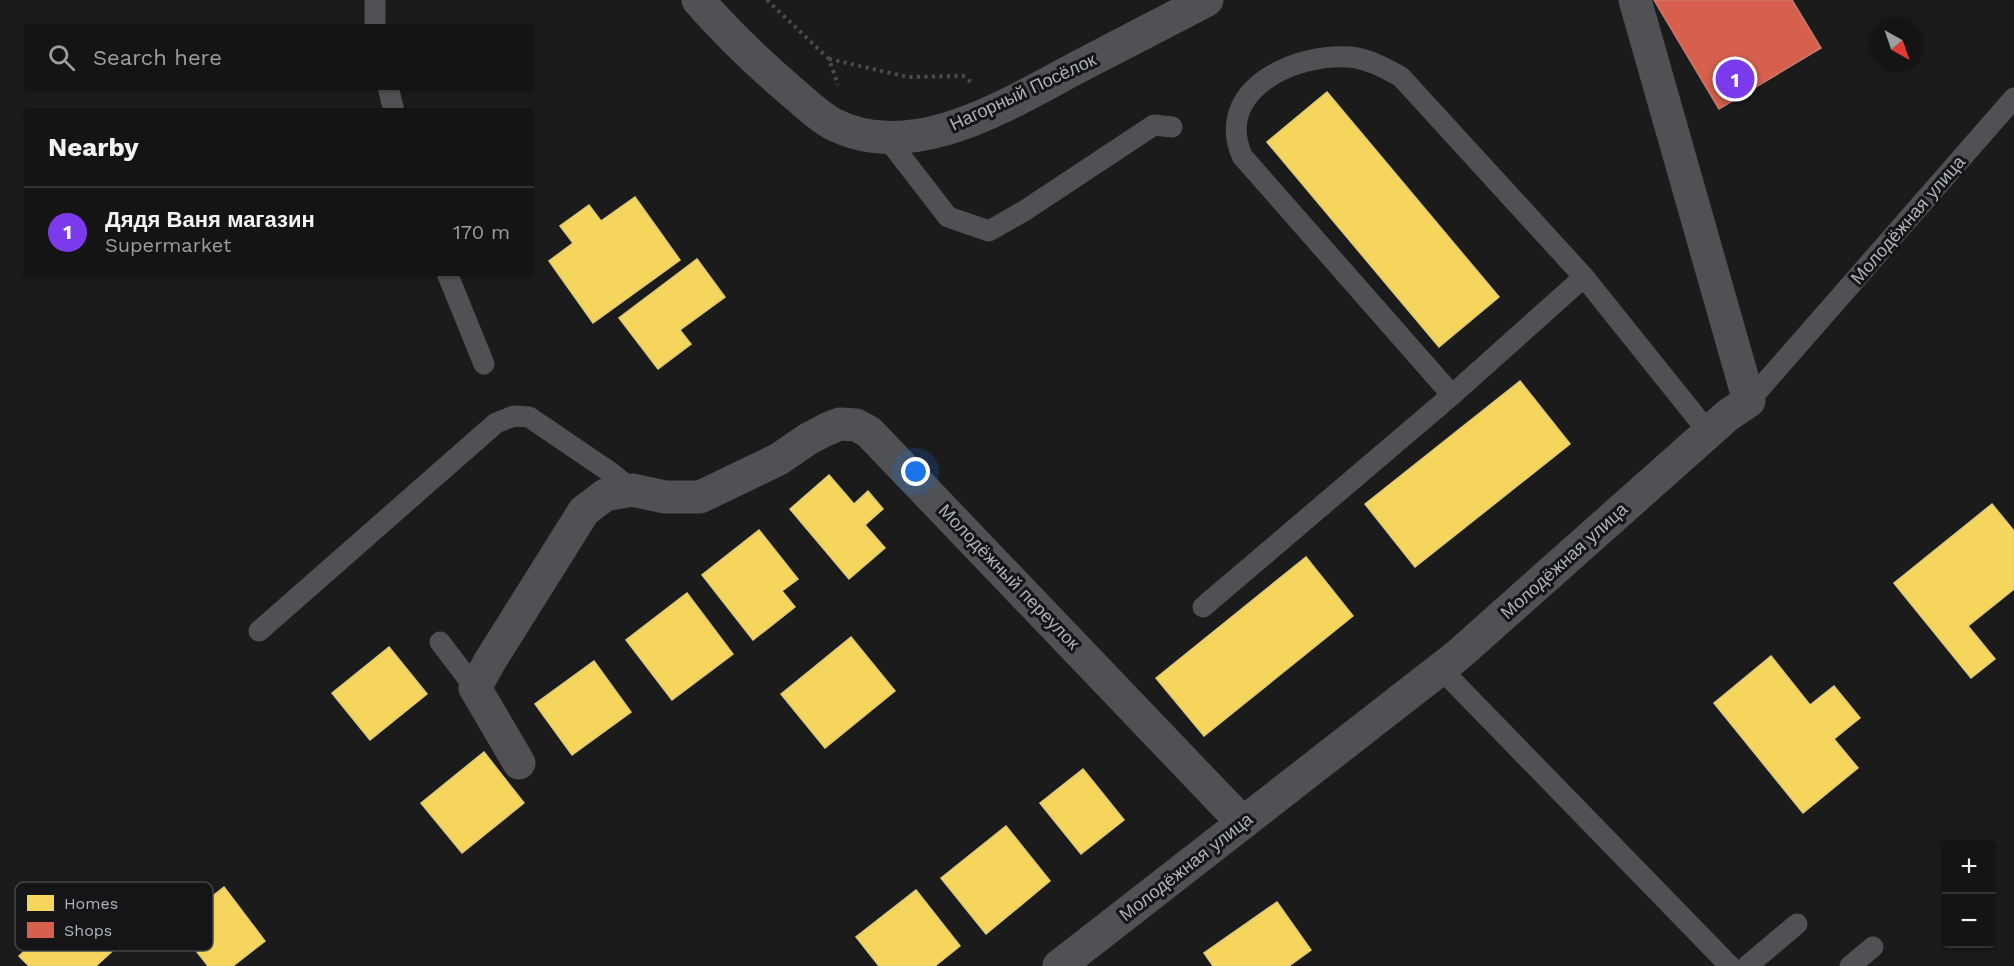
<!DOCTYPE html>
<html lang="en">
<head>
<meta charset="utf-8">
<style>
  :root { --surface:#141414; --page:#212122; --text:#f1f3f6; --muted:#9d9ea0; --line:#333334; --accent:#7c3aed }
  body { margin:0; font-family:"Work Sans",sans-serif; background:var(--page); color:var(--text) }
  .controls { position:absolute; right:18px; bottom:18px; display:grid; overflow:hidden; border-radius:6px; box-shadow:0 2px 4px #0004 }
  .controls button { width:54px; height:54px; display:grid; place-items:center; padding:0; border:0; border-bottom:2px solid var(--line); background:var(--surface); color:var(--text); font:30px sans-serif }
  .compass { position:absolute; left:1870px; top:18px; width:54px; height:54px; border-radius:50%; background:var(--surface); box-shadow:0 2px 4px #0004; rotate:140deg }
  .you { position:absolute; left:916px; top:472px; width:21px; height:21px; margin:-15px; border:4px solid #fff; border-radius:50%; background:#1a73e8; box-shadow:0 0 0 9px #1a73e833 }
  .badge { display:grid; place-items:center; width:39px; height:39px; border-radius:50%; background:var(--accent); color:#fff; font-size:20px; font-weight:700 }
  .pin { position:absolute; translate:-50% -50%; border:3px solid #fff; box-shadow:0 2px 6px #0006 }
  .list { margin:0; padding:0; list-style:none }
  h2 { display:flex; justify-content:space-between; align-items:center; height:78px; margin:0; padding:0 24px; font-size:26px }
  h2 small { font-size:20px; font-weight:400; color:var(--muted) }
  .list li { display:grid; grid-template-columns:39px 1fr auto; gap:18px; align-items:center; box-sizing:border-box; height:90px; padding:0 24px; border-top:2px solid var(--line) }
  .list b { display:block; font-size:22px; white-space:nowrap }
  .list p { margin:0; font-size:20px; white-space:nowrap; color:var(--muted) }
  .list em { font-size:20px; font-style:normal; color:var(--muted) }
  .icon { flex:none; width:33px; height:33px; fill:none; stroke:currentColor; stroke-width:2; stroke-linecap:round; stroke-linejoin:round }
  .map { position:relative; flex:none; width:2014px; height:966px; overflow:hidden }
  .search { position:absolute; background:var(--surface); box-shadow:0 2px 4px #0004; left:24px; top:24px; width:510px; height:66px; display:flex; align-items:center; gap:15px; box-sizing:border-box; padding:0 21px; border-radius:6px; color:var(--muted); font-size:22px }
  .panel { position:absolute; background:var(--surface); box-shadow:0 2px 4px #0004; left:24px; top:108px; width:510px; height:168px; border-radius:6px }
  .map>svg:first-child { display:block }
  .homes { fill:#f6d55c; stroke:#e0cb78; stroke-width:1.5 }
  .shops { fill:#d6604d; stroke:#ca796e; stroke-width:1.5 }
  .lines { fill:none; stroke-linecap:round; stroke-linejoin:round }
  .path { stroke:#4b4c4f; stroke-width:4; stroke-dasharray:3 4.5; stroke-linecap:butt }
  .service { stroke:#4f5154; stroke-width:21 }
  .minor { stroke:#4f5154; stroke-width:33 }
  .tertiary { stroke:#4f5154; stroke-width:33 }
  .labels { text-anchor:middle; stroke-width:6; stroke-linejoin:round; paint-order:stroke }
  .street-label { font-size:18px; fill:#adb3bb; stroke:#151517 }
  .key { fill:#151517; stroke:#434448; stroke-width:1.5 }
  .key-label { font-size:16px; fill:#adb3bb }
</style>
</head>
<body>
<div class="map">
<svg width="2014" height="966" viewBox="0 0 2014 966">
  <rect width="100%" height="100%" fill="#1b1b1b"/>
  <g class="homes">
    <path d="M1327,92L1499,297L1439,347L1267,142Z"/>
    <path d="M635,197L680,260L593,323L549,261L573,243L560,226L589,205L601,221Z"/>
    <path d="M697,259L725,297L680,330L691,344L658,369L619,318Z"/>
    <path d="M1520,381L1570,444L1415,567L1365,504Z"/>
    <path d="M829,475L854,504L868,491L883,509L865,525L885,548L849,579L790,509Z"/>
    <path d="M1992,504L2014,531V589L1968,626L1995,659L1971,678L1894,583Z"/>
    <path d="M759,530L798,579L782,591L795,607L753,640L702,575Z"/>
    <path d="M1306,557L1353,616L1204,736L1156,678Z"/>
    <path d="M687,593L733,654L672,700L626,640Z"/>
    <path d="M851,637L895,691L825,748L781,694Z"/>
    <path d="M389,647L427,694L370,740L332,693Z"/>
    <path d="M1771,656L1810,705L1834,686L1860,718L1834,739L1858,768L1803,813L1714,703Z"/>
    <path d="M594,661L631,712L572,755L535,704Z"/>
    <path d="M484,752L524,803L462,853L421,803Z"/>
    <path d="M1083,769L1124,820L1081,854L1040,803Z"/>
    <path d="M1006,826L1050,881L986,934L941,878Z"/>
    <path d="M224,887L265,941L233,966H208L176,925Z"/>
    <path d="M916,890L960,946L935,966H879L856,937Z"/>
    <path d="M79,901L119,945L96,966H29L19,956Z"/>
    <path d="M1277,902L1311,950L1289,966H1213L1204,953Z"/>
  </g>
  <path class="shops" d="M1654,0H1792L1821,48L1719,109Z"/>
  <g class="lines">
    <g class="path">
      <path d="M767,0L829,59L838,85"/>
      <path d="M829,59L908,77L963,76L971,82"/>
    </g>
    <g class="service">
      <path d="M375,0V27"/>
      <path d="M388,87L394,111"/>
      <path d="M886,137L948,217L989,231L1024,211L1154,125L1172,127"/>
      <path d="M447,273L484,364"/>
      <path d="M1452,395L1242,156C1214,89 1295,53 1350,57C1369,59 1385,68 1401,77L1584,277"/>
      <path d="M1749,401L2014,98"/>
      <path d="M1203,607L1452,395L1584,277L1709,433"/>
      <path d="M259,631L496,423L514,416L529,417L610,472L632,490"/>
      <path d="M440,642L475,688"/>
      <path d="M1441,669L1730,966"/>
      <path d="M1747,966L1797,924"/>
      <path d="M1850,966L1873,947"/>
    </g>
    <g class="minor">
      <path d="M519,763L475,688L490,661L584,511L605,495L632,490L665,497H700L779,459L808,439L827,429L840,424L856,425L869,432L1243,823"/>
      <path d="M1059,966L1457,656L1728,415L1749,401L1635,0"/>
    </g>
    <path class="tertiary" d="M698,0C727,33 758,63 792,92C804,102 817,115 831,123C911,166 1008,104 1078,67C1121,45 1164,22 1207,0"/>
  </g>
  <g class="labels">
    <g class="street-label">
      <text transform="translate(1023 92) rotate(-25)" y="6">Нагорный Посёлок</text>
      <text transform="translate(1908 220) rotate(-49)" y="6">Молодёжная улица</text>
      <text transform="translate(1564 561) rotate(-42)" y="6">Молодёжная улица</text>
      <text transform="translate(1009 577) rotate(46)" y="6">Молодёжный переулок</text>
      <text transform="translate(1186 867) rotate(-38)" y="6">Молодёжная улица</text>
    </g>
  </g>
  <rect x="15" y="882" width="198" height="69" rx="9" class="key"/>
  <rect x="27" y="895" width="27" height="16" fill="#f6d55c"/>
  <rect x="27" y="922" width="27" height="16" fill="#d6604d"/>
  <g class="key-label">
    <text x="64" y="909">Homes</text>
    <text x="64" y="936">Shops</text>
  </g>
</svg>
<div class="controls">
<button>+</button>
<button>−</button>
</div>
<svg class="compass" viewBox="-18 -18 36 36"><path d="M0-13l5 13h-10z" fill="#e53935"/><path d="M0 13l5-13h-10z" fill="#9d9ea0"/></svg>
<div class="you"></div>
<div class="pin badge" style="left:1735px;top:79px">1</div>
<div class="search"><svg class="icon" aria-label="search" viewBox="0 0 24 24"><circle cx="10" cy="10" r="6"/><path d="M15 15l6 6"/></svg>Search here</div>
<section class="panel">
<h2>Nearby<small></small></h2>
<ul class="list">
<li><span class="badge">1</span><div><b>Дядя Ваня магазин</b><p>Supermarket</p></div><em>170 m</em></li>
</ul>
</section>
</div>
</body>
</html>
